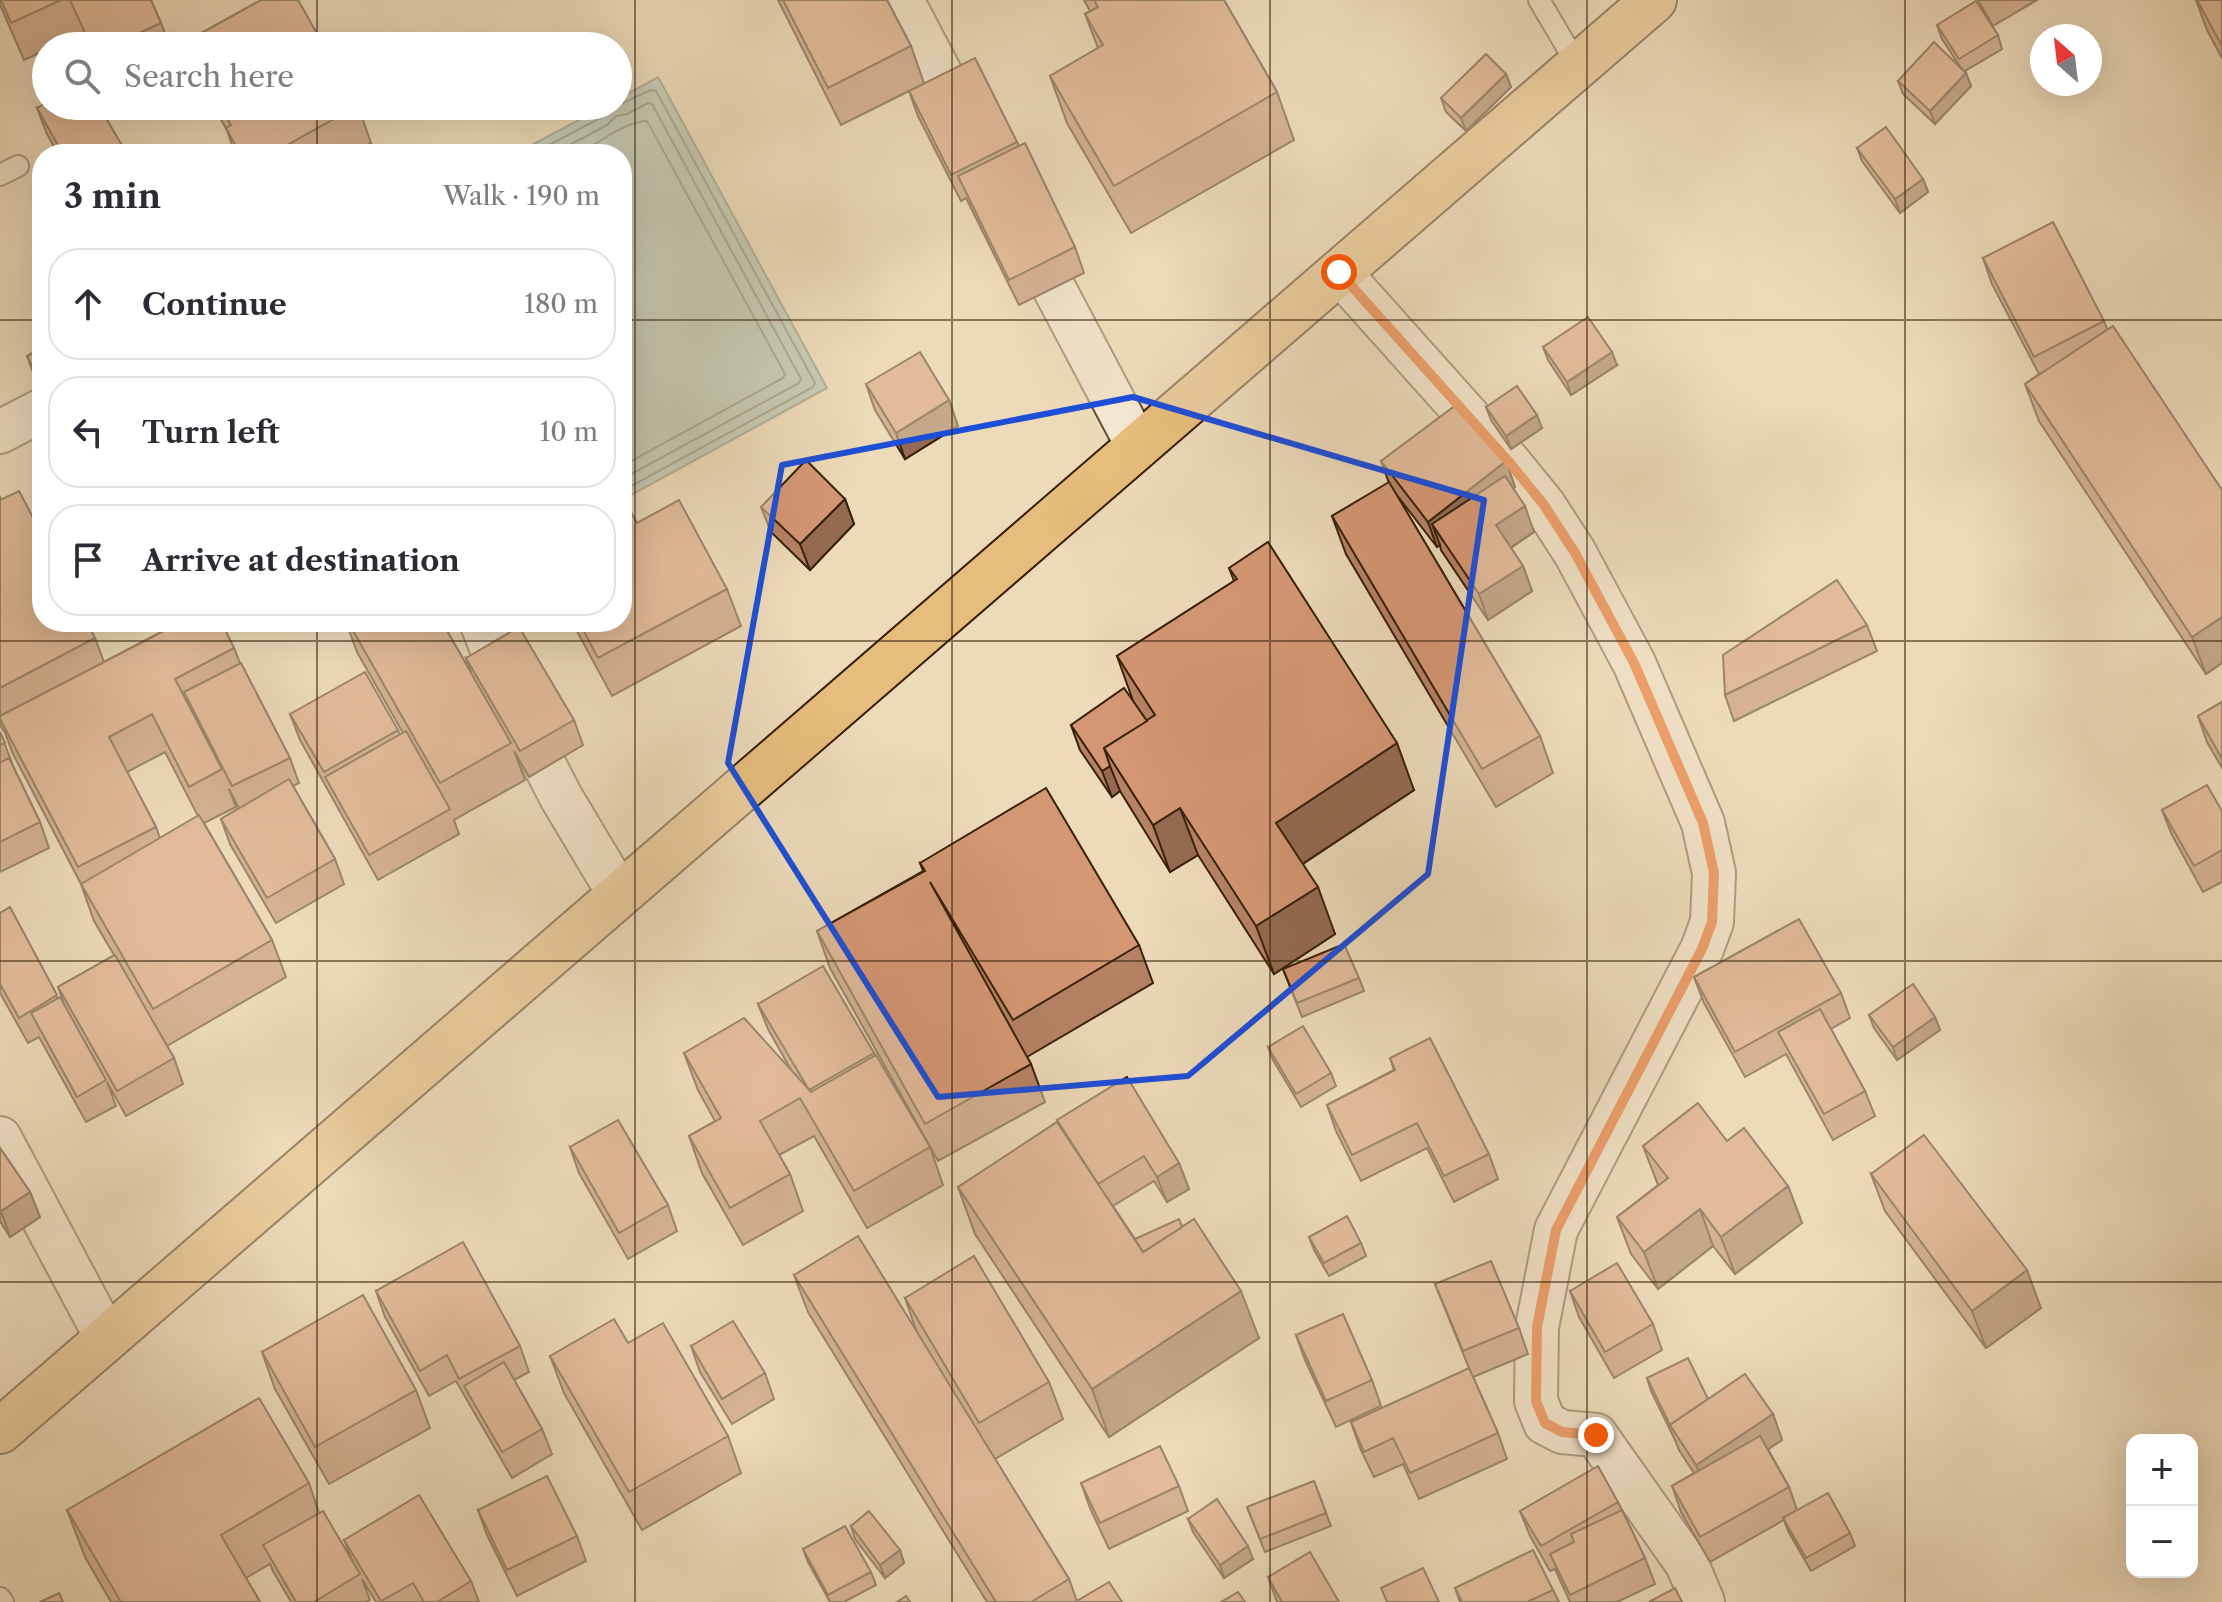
<!DOCTYPE html>
<html lang="en">
<head>
<meta charset="utf-8">
<style>
  :root { --surface:#fff; --page:#f2f2f3; --text:#2b2b33; --muted:#7c7c81; --line:#e1e1e2 }
  body { margin:0; font-family:"Libre Caslon Text",serif; background:var(--page); color:var(--text) }
  .controls { position:absolute; right:24px; bottom:24px; display:grid; overflow:hidden; border-radius:16px; box-shadow:0 8px 32px #0002 }
  .controls button { width:72px; height:72px; display:grid; place-items:center; padding:0; border:0; border-bottom:2px solid var(--line); background:var(--surface); color:var(--text); font:40px sans-serif }
  .compass { position:absolute; left:2030px; top:24px; width:72px; height:72px; border-radius:50%; background:var(--surface); box-shadow:0 8px 32px #0002; rotate:332deg }
  .stop { position:absolute; width:24px; height:24px; margin:-18px; border:6px solid #ea580c; border-radius:50%; background:#fff }
  .stop.end { background:#ea580c; border-color:#fff; box-shadow:0 2px 8px #0008 }
  .list { margin:0; padding:0; list-style:none }
  h2 { display:flex; justify-content:space-between; align-items:center; height:104px; margin:0; padding:0 32px; font-size:34px }
  h2 small { font-size:26px; font-weight:400; color:var(--muted) }
  .list li { display:grid; grid-template-columns:52px 1fr auto; gap:24px; align-items:center; box-sizing:border-box; height:112px; margin:0 16px 16px; padding:0 16px; border:2px solid var(--line); border-radius:32px }
  .list b { display:block; font-size:30px; white-space:nowrap }
  .list em { font-size:26px; font-style:normal; color:var(--muted) }
  .icon { flex:none; width:44px; height:44px; fill:none; stroke:currentColor; stroke-width:2; stroke-linecap:round; stroke-linejoin:round }
  .map { position:relative; flex:none; width:2222px; height:1602px; overflow:hidden }
  .search { position:absolute; background:var(--surface); box-shadow:0 8px 32px #0002; left:32px; top:32px; width:600px; height:88px; display:flex; align-items:center; gap:20px; box-sizing:border-box; padding:0 28px; border-radius:44px; color:var(--muted); font-size:30px }
  .panel { position:absolute; background:var(--surface); box-shadow:0 8px 32px #0002; left:32px; top:144px; width:600px; height:488px; border-radius:32px }
  .map>svg:first-child { display:block }
  .water { fill:#99bab1; stroke:#727c6e; stroke-width:2 }
  .lines { fill:none; stroke-linecap:round; stroke-linejoin:round }
  .shore { stroke:#686d5d; stroke-width:2 }
  .lane-casing { stroke:#644e35; stroke-width:24 }
  .street-casing { stroke:#644e35; stroke-width:46 }
  .primary-casing { stroke:#372009; stroke-width:48 }
  .lane { stroke:#f3e7d2; stroke-width:20 }
  .street { stroke:#f3e7d2; stroke-width:42 }
  .primary { stroke:#e6bd7c; stroke-width:44 }
  .wall { fill:#b68264; stroke:#372009; stroke-width:2; fill-rule:evenodd }
  .shaded-wall { fill:#946a51; stroke:#372009; stroke-width:2 }
  .building { fill:#d49774; stroke:#372009; stroke-width:2 }
  .route { stroke:#ea580c; stroke-width:10 }
  .marked { fill:none; stroke:#1d4ed8; stroke-width:6; stroke-linejoin:round }
  .grid { fill:none; stroke:#372009; stroke-width:2; stroke-opacity:0.55 }
</style>
</head>
<body>
<div class="map">
<svg width="2222" height="1602" viewBox="0 0 2222 1602">
  <rect width="100%" height="100%" fill="#eddab9"/>
  <filter id="stains"><feTurbulence type="fractalNoise" baseFrequency=".0025" numOctaves="4"/><feColorMatrix values="0 0 0 0 .2 0 0 0 0 .09 0 0 0 0 .02 0 0 0 .5 -.17"/></filter>
  <radialGradient id="worn" r=".72"><stop offset=".6" stop-color="#630" stop-opacity="0"/><stop offset="1" stop-color="#630" stop-opacity=".3"/></radialGradient>
  <path class="water" d="M658,77L827,388L622,500V154H515L605,106H618V99Z"/>
  <g class="lines">
    <g class="shore">
      <path d="M618,105L651,90L656,91L815,383L813,387L622,491"/>
      <path d="M532,154L602,117L606,106"/>
      <path d="M553,154L607,125L616,116L627,114L648,103L652,104L801,379L799,383L622,479"/>
      <path d="M578,154C597,144 628,120 647,121L785,374L783,378L622,466"/>
    </g>
    <defs>
      <g id="lane">
        <path d="M1539,0L1578,66"/>
        <path d="M0,175L18,166"/>
        <path d="M0,1598L3,1602"/>
      </g>
      <g id="street">
        <path d="M902,0L967,124"/>
        <path d="M1028,239L1138,447"/>
        <path d="M1339,272L1509,462L1544,505L1575,553L1634,663L1703,823L1714,873L1712,922L1702,949L1556,1230L1537,1327L1536,1401L1545,1423L1562,1432L1596,1435L1687,1564L1703,1602"/>
        <path d="M0,432L42,410"/>
        <path d="M481,622L516,710L561,797L619,894"/>
        <path d="M0,1138L106,1337"/>
      </g>
      <path id="primary" d="M0,1431L1654,0"/>
    </defs>
    <use href="#lane" class="lane-casing"/>
    <use href="#street" class="street-casing"/>
    <use href="#primary" class="primary-casing"/>
    <use href="#lane" class="lane"/>
    <use href="#street" class="street"/>
    <use href="#primary" class="primary"/>
  </g>
  <g class="wall">
    <path d="M0,0H151L161,23L170,46H87L82,34L55,46H46V50L24,60L0,5Z"/>
    <path d="M778,0H887L911,46L924,83L1017,142L1075,247L1084,273L1019,305L966,198L961,201L918,116L909,91L841,125Z"/>
    <path d="M1084,0H1224L1277,92L1294,140L1131,233L1067,123L1050,76L1098,48L1085,14L1090,11Z"/>
    <path d="M1978,0H2037L1993,26Z"/>
    <path d="M2196,0H2222V58L2207,30Z"/>
    <path d="M1937,25L1998,35L2002,49L1965,71L1971,86L1935,124L1903,94L1898,81L1961,68L1942,39Z"/>
    <path d="M1506,74L1511,87L1466,131L1446,112L1441,98Z"/>
    <path d="M213,106H358L371,143L351,154H235L227,130Z"/>
    <path d="M37,108L127,154H58L47,134Z"/>
    <path d="M1857,148L1923,179L1928,192L1900,213L1862,161Z"/>
    <path d="M1983,258L2104,321L2107,329L2222,490V663L2206,674L2039,421L2025,384L2039,374L1992,284Z"/>
    <path d="M1543,347L1617,365L1571,395L1548,360Z"/>
    <path d="M42,348V397L27,356Z"/>
    <path d="M866,384L949,400L958,426L905,459L875,410Z"/>
    <path d="M1486,407L1542,428L1511,449L1491,420Z"/>
    <path d="M1381,461H1506L1515,487L1513,489L1534,532L1511,548L1523,566L1532,591L1488,620L1441,550L1440,545L1437,547L1396,494L1540,736L1553,773L1496,807L1346,554L1332,516L1389,483Z"/>
    <path d="M0,497L95,638L104,662L180,622H248L226,632L234,648L240,663L290,758L299,783L293,786L335,859L344,884L276,923L230,844L221,819L239,808L229,789L236,807L204,823L272,940L286,977L167,1046L174,1058L183,1084L126,1116L107,1082L116,1106L86,1122L39,1037L28,1043L0,993V913L58,999L65,1007L58,987L114,955L94,921L81,884L13,754L4,730H3L0,725ZM165,752L198,816L160,838L156,827L127,772Z"/>
    <path d="M845,499L854,524L810,570L771,532L761,507Z"/>
    <path d="M1229,568L1414,790L1303,864L1335,934L1274,974L1198,855L1170,872L1120,791L1112,797L1080,750L1071,725L1133,701L1117,656L1234,581Z"/>
    <path d="M727,589L741,626L612,696L572,622H622Z"/>
    <path d="M346,622H442L472,674L466,658L574,720L583,745L529,777L514,751L525,780L454,820L459,834L378,880L300,740L290,714L398,730L400,735L403,733L357,652Z"/>
    <path d="M1867,625L1877,651L1734,721L1725,695Z"/>
    <path d="M2222,702V768L2207,742L2198,716Z"/>
    <path d="M0,732L14,768L40,822L49,848L0,872Z"/>
    <path d="M2162,810L2222,811V882L2203,892L2172,835Z"/>
    <path d="M920,863L1139,945L1153,983L1027,1057L1031,1064L1045,1102L938,1161L830,968L817,931L923,871Z"/>
    <path d="M1283,969L1359,978L1364,991L1302,1017Z"/>
    <path d="M1694,977L1841,993L1850,1018L1831,1029L1865,1091L1875,1116L1833,1140L1786,1054L1745,1077L1704,1003Z"/>
    <path d="M758,1004L874,1053L930,1147L943,1185L867,1228L814,1136L779,1155L790,1174L803,1211L743,1245L702,1173L689,1136L715,1121L698,1090L684,1053L791,1070L768,1029Z"/>
    <path d="M1869,1015L1935,1017L1940,1030L1897,1060L1874,1028Z"/>
    <path d="M1268,1047L1331,1073L1336,1086L1301,1107L1273,1060Z"/>
    <path d="M1390,1058L1489,1154L1498,1179L1454,1202L1427,1148L1361,1181L1336,1131L1327,1105L1394,1070Z"/>
    <path d="M1057,1120L1179,1163L1189,1189L1167,1202L1154,1181L1113,1206L1135,1239L1182,1227L1259,1338L1109,1437L975,1234L958,1187L1059,1126Z"/>
    <path d="M1727,1141L1788,1186L1802,1223L1735,1274L1713,1246L1658,1289L1631,1254L1617,1217L1658,1185L1643,1146Z"/>
    <path d="M570,1147L668,1205L677,1231L628,1259L579,1173Z"/>
    <path d="M0,1148L30,1192L40,1217L10,1237L0,1221Z"/>
    <path d="M1871,1174L2041,1308L1986,1348L1885,1211Z"/>
    <path d="M1309,1237L1361,1243L1366,1256L1329,1276L1314,1250Z"/>
    <path d="M794,1275L917,1333L905,1298L1049,1382L1063,1419L995,1459L1069,1579L1077,1601L1122,1602H987L808,1312Z"/>
    <path d="M1435,1284L1519,1328L1528,1354L1473,1377L1498,1433L1507,1459L1419,1499L1403,1464L1374,1477L1360,1448L1351,1422L1471,1373Z"/>
    <path d="M376,1291L520,1346L529,1372L514,1380L542,1429L552,1454L512,1478L456,1381L429,1396L385,1317Z"/>
    <path d="M1570,1291L1653,1324L1662,1350L1614,1378L1579,1317Z"/>
    <path d="M1296,1335L1372,1380L1381,1406L1336,1427L1305,1360Z"/>
    <path d="M628,1343L728,1436L741,1473L642,1530L564,1393L550,1356Z"/>
    <path d="M691,1346L765,1373L774,1399L732,1424L700,1372Z"/>
    <path d="M262,1352L416,1390L430,1428L329,1484L275,1389Z"/>
    <path d="M1647,1378L1708,1399L1773,1414L1782,1440L1768,1449L1789,1487L1797,1510L1850,1533L1855,1546L1811,1571L1788,1531L1784,1520L1710,1562L1681,1512L1672,1486L1694,1473L1679,1450L1675,1440L1651,1391Z"/>
    <path d="M1314,1481L1331,1526L1265,1552L1247,1507Z"/>
    <path d="M309,1483L319,1513L352,1560L344,1540L471,1581L479,1602H376L362,1579L370,1600L366,1602H291L273,1571L270,1564L246,1578L260,1602H111L85,1557L67,1510Z"/>
    <path d="M1081,1483L1179,1486L1188,1511L1109,1549L1090,1508Z"/>
    <path d="M1618,1502L1645,1558L1655,1584L1617,1602H1570L1555,1569L1550,1571L1530,1536L1520,1511Z"/>
    <path d="M478,1510L577,1536L586,1561L517,1596L487,1535Z"/>
    <path d="M1188,1519L1253,1559L1224,1578L1193,1532Z"/>
    <path d="M851,1526L900,1550L904,1563L885,1578L855,1539Z"/>
    <path d="M803,1549L871,1572L876,1585L844,1602H830L808,1562Z"/>
    <path d="M1268,1577L1339,1602H1277Z"/>
    <path d="M1455,1588L1553,1590L1559,1602H1460Z"/>
  </g>
  <g class="shaded-wall">
    <path d="M1966,73L1971,86L1935,124L1930,111Z"/>
    <path d="M1506,74L1511,87L1466,131L1461,118Z"/>
    <path d="M1923,179L1928,192L1900,213L1895,199Z"/>
    <path d="M1612,352L1617,365L1571,395L1567,382Z"/>
    <path d="M949,400L958,426L905,459L896,433Z"/>
    <path d="M1537,415L1542,428L1511,449L1506,436Z"/>
    <path d="M1506,461L1515,487L1444,542L1432,524L1440,545L1437,547L1428,522Z"/>
    <path d="M845,499L854,524L810,570L800,544Z"/>
    <path d="M1525,506L1534,532L1505,551L1496,525Z"/>
    <path d="M1523,566L1532,591L1488,620L1479,594Z"/>
    <path d="M2222,617V663L2206,674L2192,637Z"/>
    <path d="M1397,743L1414,790L1293,870L1276,823Z"/>
    <path d="M1110,766L1120,791L1112,797L1102,771Z"/>
    <path d="M1180,808L1198,855L1170,872L1153,825Z"/>
    <path d="M1318,887L1335,934L1274,974L1256,926Z"/>
    <path d="M1935,1017L1940,1030L1897,1060L1893,1047Z"/>
    <path d="M1179,1163L1189,1189L1167,1202L1157,1177Z"/>
    <path d="M1788,1186L1802,1223L1735,1274L1721,1237Z"/>
    <path d="M30,1192L40,1217L10,1237L1,1211Z"/>
    <path d="M1700,1209L1713,1246L1658,1289L1644,1252Z"/>
    <path d="M2027,1270L2041,1308L1986,1348L1972,1311Z"/>
    <path d="M1241,1291L1259,1338L1109,1437L1092,1389Z"/>
    <path d="M1773,1414L1782,1440L1706,1490L1696,1465Z"/>
    <path d="M1248,1546L1253,1559L1224,1578L1220,1565Z"/>
    <path d="M900,1550L904,1563L885,1578L880,1565Z"/>
  </g>
  <g class="building">
    <path d="M1,0H61L11,23Z"/>
    <path d="M70,0H151L161,23L112,46H91Z"/>
    <path d="M261,0H298L324,46H187L185,42Z"/>
    <path d="M783,0H887L911,46L828,88Z"/>
    <path d="M1094,0H1224L1277,92L1114,186L1050,76L1103,45L1085,14L1098,7Z"/>
    <path d="M2197,0H2222V46Z"/>
    <path d="M1976,1L1998,35L1959,59L1937,25Z"/>
    <path d="M1934,42L1966,73L1930,111L1898,81Z"/>
    <path d="M1486,54L1506,74L1461,118L1441,98Z"/>
    <path d="M975,58L1017,142L951,175L909,91Z"/>
    <path d="M46,103V106H99L127,154H63L37,108Z"/>
    <path d="M220,106H357L271,154H240L226,128L231,125Z"/>
    <path d="M1886,127L1923,179L1895,199L1857,148Z"/>
    <path d="M1025,143L1075,247L1009,280L958,176Z"/>
    <path d="M2053,222L2104,321L2034,357L1983,258Z"/>
    <path d="M1588,317L1612,352L1567,382L1543,347Z"/>
    <path d="M2113,326L2222,490V617L2192,637L2025,384Z"/>
    <path d="M42,348V386L27,356Z"/>
    <path d="M920,352L949,400L896,433L866,384Z"/>
    <path d="M1517,386L1537,415L1506,436L1486,407Z"/>
    <path d="M1460,402L1506,461L1428,522L1381,461Z"/>
    <path d="M806,460L845,499L800,544L761,507Z"/>
    <path d="M1505,476L1525,506L1496,525L1523,566L1479,594L1432,524Z"/>
    <path d="M1389,482L1540,736L1482,769L1332,516Z"/>
    <path d="M19,491L42,535V622H87L95,638L0,688V500Z"/>
    <path d="M622,495L637,523L679,500L727,589L598,658L579,622H622Z"/>
    <path d="M1268,542L1397,743L1276,823L1318,887L1256,926L1180,808L1153,825L1104,748L1155,715L1117,656L1237,579L1229,568Z"/>
    <path d="M1837,580L1867,625L1725,695L1723,655Z"/>
    <path d="M181,622H221L234,648L175,679L222,769L189,787L152,714L109,737L156,827L78,867L0,719V716Z"/>
    <path d="M348,622H442L511,743L440,783Z"/>
    <path d="M519,627L574,720L520,751L466,658Z"/>
    <path d="M241,663L290,758L232,786L184,692Z"/>
    <path d="M365,672L398,730L324,772L290,714Z"/>
    <path d="M1124,688L1147,721L1104,748L1110,766L1102,771L1071,725Z"/>
    <path d="M2222,702V759L2198,716Z"/>
    <path d="M406,731L450,809L369,855L325,777Z"/>
    <path d="M0,732L5,743L0,745Z"/>
    <path d="M9,758L40,822L0,842V763Z"/>
    <path d="M289,779L335,859L267,898L221,819Z"/>
    <path d="M2207,785L2222,811V850L2194,866L2162,810Z"/>
    <path d="M1046,788L1139,945L1013,1020L930,882L1031,1064L925,1124L817,931L925,871L920,863Z"/>
    <path d="M199,815L272,940L153,1009L81,884Z"/>
    <path d="M10,907L57,995L19,1018L0,984V913Z"/>
    <path d="M1799,919L1841,993L1735,1052L1694,977Z"/>
    <path d="M1344,944L1359,978L1297,1003L1283,969Z"/>
    <path d="M115,955L174,1058L117,1091L58,987Z"/>
    <path d="M823,966L874,1053L809,1090L758,1004Z"/>
    <path d="M1913,984L1935,1017L1893,1047L1869,1015Z"/>
    <path d="M60,997L106,1080L77,1097L31,1013Z"/>
    <path d="M1820,1009L1865,1091L1824,1114L1778,1032Z"/>
    <path d="M744,1018L811,1092L876,1055L930,1147L854,1191L800,1098L760,1121L790,1174L730,1208L689,1136L721,1118L684,1053Z"/>
    <path d="M1303,1026L1331,1073L1296,1094L1268,1047Z"/>
    <path d="M1430,1038L1489,1154L1444,1176L1417,1123L1352,1155L1327,1105L1395,1070L1390,1058Z"/>
    <path d="M1127,1077L1179,1163L1157,1177L1144,1156L1098,1184L1057,1120Z"/>
    <path d="M1698,1103L1727,1141L1744,1128L1788,1186L1721,1237L1700,1209L1644,1252L1617,1217L1668,1178L1643,1146Z"/>
    <path d="M618,1120L668,1205L619,1233L570,1147Z"/>
    <path d="M1057,1122L1143,1252L1194,1219L1241,1291L1092,1389L958,1187Z"/>
    <path d="M1924,1135L2027,1270L1972,1311L1871,1174Z"/>
    <path d="M0,1148L30,1192L1,1211L0,1209Z"/>
    <path d="M1347,1216L1361,1243L1324,1263L1309,1237Z"/>
    <path d="M1179,1219L1182,1227L1143,1252L1135,1239Z"/>
    <path d="M858,1236L1069,1579L1031,1602H996L794,1275Z"/>
    <path d="M463,1242L520,1346L459,1379L447,1355L420,1371L376,1291Z"/>
    <path d="M974,1256L1049,1382L979,1423L905,1298Z"/>
    <path d="M1491,1261L1519,1328L1463,1351L1435,1284Z"/>
    <path d="M1617,1263L1653,1324L1605,1352L1570,1291Z"/>
    <path d="M363,1295L416,1390L315,1447L262,1352Z"/>
    <path d="M1343,1314L1372,1380L1326,1401L1296,1335Z"/>
    <path d="M614,1319L628,1343L663,1323L728,1436L629,1492L550,1356Z"/>
    <path d="M733,1321L765,1373L722,1399L691,1346Z"/>
    <path d="M1688,1358L1708,1399L1670,1425L1671,1427L1647,1378Z"/>
    <path d="M504,1362L542,1429L502,1452L464,1386Z"/>
    <path d="M1469,1368L1498,1433L1410,1473L1393,1438L1364,1452L1351,1422Z"/>
    <path d="M1745,1374L1773,1414L1696,1465L1670,1425Z"/>
    <path d="M259,1398L309,1483L221,1535L260,1602H121L67,1510Z"/>
    <path d="M1760,1436L1789,1487L1700,1537L1672,1486Z"/>
    <path d="M1160,1446L1179,1486L1100,1523L1081,1483Z"/>
    <path d="M1598,1466L1618,1502L1541,1546L1520,1511Z"/>
    <path d="M547,1476L577,1536L507,1570L478,1510Z"/>
    <path d="M1314,1481L1326,1513L1260,1539L1247,1507Z"/>
    <path d="M1828,1493L1850,1533L1806,1558L1783,1518Z"/>
    <path d="M419,1495L471,1581L437,1602H424L413,1583L381,1601L344,1540Z"/>
    <path d="M1217,1499L1248,1546L1220,1565L1188,1519Z"/>
    <path d="M1622,1510L1645,1558L1570,1595L1550,1554L1574,1542L1571,1534Z"/>
    <path d="M323,1511L360,1574L314,1602H296L263,1545Z"/>
    <path d="M869,1511L900,1550L880,1565L851,1526Z"/>
    <path d="M845,1526L871,1572L828,1595L803,1549Z"/>
    <path d="M1533,1550L1553,1590L1527,1602H1462L1455,1588Z"/>
    <path d="M1310,1552L1339,1602H1282L1268,1577Z"/>
    <path d="M1423,1568L1439,1602H1387L1381,1588Z"/>
    <path d="M1109,1582L1122,1602H1075Z"/>
    <path d="M1675,1588L1682,1602H1649Z"/>
    <path d="M1238,1592L1245,1602H1221Z"/>
    <path d="M59,1593L63,1602H40Z"/>
    <path d="M906,1596L910,1602H897Z"/>
  </g>
  <g class="lines">
    <path class="route" d="M1339,272L1509,462L1544,505L1575,553L1634,663L1703,823L1714,873L1712,922L1702,949L1556,1230L1537,1327L1536,1401L1545,1423L1562,1432L1596,1435"/>
  </g>
  <path d="M0 0H2222V1602H0ZM1133,397L1484,500L1428,874L1188,1076L938,1097L728,763L782,465Z" fill="#eddab9" fill-opacity=".55" fill-rule="evenodd"/>
  <path class="marked" d="M1133,397L1484,500L1428,874L1188,1076L938,1097L728,763L782,465Z"/>
  <path class="grid" d="M317,0V46M635,0V1602M952,0V1602M1270,0V1602M1587,0V1602M1905,0V1602M317,106V154M0,320H42M622,320H2222M317,622V1602M0,641H2222M0,961H2222M0,1282H2222"/>
  <rect width="100%" height="100%" filter="url(#stains)"/>
  <rect width="100%" height="100%" fill="url(#worn)"/>
</svg>
<div class="controls">
<button>+</button>
<button>−</button>
</div>
<svg class="compass" viewBox="-18 -18 36 36"><path d="M0-13l5 13h-10z" fill="#e53935"/><path d="M0 13l5-13h-10z" fill="#7c7c81"/></svg>
<div class="stop" style="left:1339px;top:272px"></div>
<div class="stop end" style="left:1596px;top:1435px"></div>
<div class="search"><svg class="icon" aria-label="search" viewBox="0 0 24 24"><circle cx="10" cy="10" r="6"/><path d="M15 15l6 6"/></svg>Search here</div>
<section class="panel">
<h2>3 min<small>Walk · 190 m</small></h2>
<ul class="list">
<li><svg class="icon" aria-label="ahead" viewBox="0 0 24 24"><path d="M12 20V5M6 11l6-6 6 6"/></svg><div><b>Continue</b></div><em>180 m</em></li>
<li><svg class="icon" aria-label="left" viewBox="0 0 24 24"><path d="M17 20v-9H6M10 6l-5 5 5 5"/></svg><div><b>Turn left</b></div><em>10 m</em></li>
<li><svg class="icon" aria-label="arrive" viewBox="0 0 24 24"><path d="M6 21V4h12l-3 4 3 4H6"/></svg><div><b>Arrive at destination</b></div></li>
</ul>
</section>
</div>
</body>
</html>
